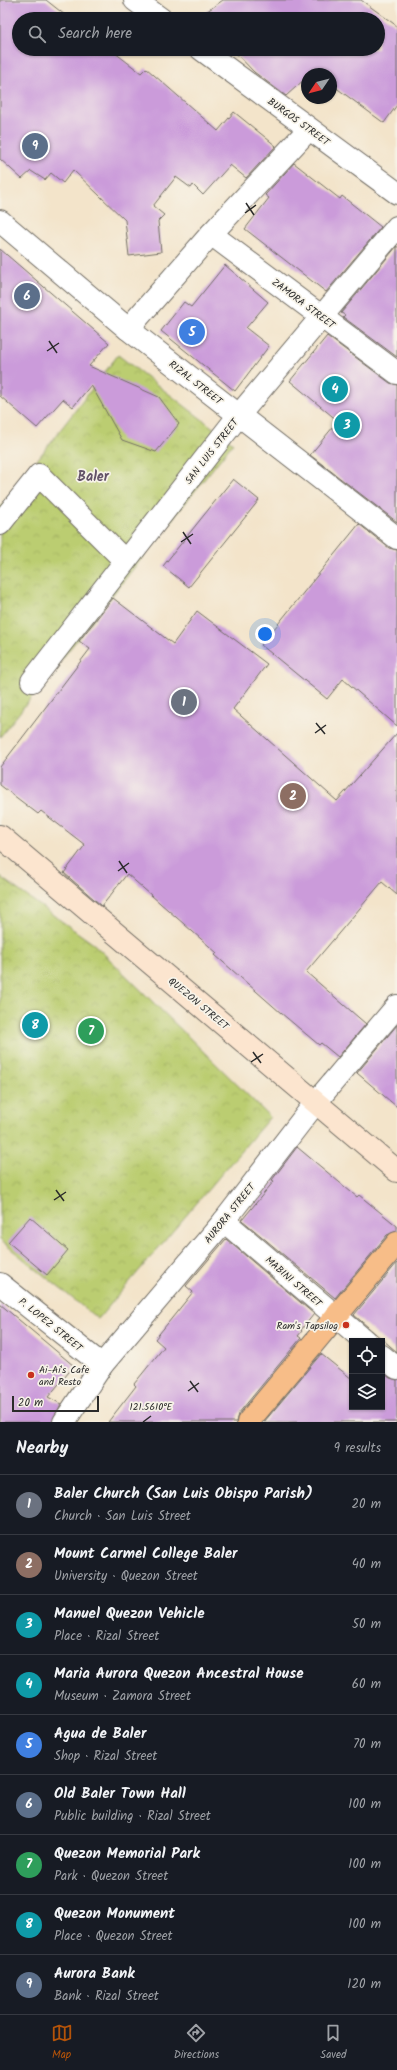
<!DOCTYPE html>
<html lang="en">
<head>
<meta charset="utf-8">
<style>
  :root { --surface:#171b24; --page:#242831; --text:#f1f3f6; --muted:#9ea1a6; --line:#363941; --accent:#b45309 }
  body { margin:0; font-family:Kalam,sans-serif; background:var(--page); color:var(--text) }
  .controls { position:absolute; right:12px; bottom:12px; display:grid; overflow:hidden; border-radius:0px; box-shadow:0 1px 3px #0004 }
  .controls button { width:36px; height:36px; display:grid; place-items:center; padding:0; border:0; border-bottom:1px solid var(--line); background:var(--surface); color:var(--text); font:20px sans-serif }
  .compass { position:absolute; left:301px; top:68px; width:36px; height:36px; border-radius:50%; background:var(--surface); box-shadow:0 1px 3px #0004; rotate:235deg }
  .scale { position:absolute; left:12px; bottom:10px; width:87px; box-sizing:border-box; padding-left:4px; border:2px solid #2b2b2b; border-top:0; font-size:11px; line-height:14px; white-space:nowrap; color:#2b2b2b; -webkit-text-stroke:3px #f7f3e8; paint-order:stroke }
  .you { position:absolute; left:265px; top:634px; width:14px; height:14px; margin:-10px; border:3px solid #fff; border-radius:50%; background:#1a73e8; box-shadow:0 0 0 6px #1a73e833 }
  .badge { display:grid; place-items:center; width:26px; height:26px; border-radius:50%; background:var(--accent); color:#fff; font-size:13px; font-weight:700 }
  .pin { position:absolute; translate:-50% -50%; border:2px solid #fff; box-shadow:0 1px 4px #0006 }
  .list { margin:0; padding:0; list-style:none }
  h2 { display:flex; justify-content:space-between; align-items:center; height:52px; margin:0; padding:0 16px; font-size:17px }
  h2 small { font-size:13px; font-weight:400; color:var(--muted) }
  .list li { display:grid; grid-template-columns:26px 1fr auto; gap:12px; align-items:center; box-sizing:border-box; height:60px; padding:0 16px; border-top:1px solid var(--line) }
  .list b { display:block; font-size:15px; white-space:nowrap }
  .list p { margin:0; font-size:13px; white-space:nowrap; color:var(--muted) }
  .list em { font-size:13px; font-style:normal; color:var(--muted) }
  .icon { flex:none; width:22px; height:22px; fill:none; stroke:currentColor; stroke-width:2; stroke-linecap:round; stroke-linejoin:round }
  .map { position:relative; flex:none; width:397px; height:1422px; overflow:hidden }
  .search { position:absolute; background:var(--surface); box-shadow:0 1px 3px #0004; left:12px; right:12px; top:12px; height:44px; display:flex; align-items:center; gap:10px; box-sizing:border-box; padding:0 14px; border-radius:22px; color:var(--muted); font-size:15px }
  .sheet { height:592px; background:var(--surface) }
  nav { display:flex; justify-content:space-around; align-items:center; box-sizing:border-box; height:56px; border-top:1px solid var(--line); background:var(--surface); font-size:11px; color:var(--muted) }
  nav a { display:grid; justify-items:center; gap:2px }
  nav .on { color:var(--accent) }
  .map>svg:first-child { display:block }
  .park { fill:url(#park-crowns); stroke:#737c4e }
  .building { fill:#cb9bda }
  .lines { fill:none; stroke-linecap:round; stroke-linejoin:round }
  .street-casing { stroke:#716c63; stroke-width:24 }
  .secondary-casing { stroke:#716c63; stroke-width:24 }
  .primary-casing { stroke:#716c63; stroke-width:24 }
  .street { stroke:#fff; stroke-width:22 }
  .secondary { stroke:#fce5cf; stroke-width:22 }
  .primary { stroke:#f7bd88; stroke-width:22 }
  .ticks { fill:none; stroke:#2b2b2b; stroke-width:1.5 }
  .poi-dot { fill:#c8321e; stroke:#f7f3e8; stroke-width:1.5 }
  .labels { text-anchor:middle; stroke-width:3.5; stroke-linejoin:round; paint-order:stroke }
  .street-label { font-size:10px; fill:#2b2b2b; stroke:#f7f3e8 }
  .poi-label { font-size:10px; fill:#2b2b2b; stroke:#f7f3e8; text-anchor:end }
  .district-label { font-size:14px; font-weight:bold; fill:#635268; stroke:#f7f3e8 }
  .ticks-label { font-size:10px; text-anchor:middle; fill:#2b2b2b; stroke:#f7f3e8; stroke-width:3.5; stroke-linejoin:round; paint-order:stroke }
</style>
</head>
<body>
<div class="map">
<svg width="397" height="1422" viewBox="0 0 397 1422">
  <defs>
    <pattern id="park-crowns" width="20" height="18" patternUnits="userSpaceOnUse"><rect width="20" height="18" fill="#bbcd71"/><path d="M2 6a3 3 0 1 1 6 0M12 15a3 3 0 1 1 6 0" fill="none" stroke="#a1b062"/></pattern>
  </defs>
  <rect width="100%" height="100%" fill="#f7f3e8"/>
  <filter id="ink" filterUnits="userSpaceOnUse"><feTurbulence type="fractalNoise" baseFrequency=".025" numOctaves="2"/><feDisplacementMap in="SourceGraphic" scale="8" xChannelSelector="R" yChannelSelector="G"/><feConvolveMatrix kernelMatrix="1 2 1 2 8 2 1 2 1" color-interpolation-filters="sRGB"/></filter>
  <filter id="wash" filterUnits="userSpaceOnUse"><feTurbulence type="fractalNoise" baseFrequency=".012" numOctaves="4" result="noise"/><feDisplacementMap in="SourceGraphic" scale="16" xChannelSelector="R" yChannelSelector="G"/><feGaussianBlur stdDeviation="0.9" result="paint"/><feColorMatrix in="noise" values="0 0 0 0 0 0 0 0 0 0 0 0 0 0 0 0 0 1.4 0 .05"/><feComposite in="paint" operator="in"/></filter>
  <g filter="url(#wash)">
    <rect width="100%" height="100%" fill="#f3e4ca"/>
    <g class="park">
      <path d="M118,355L233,443L0,737V508Z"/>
      <path d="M0,877L95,945L270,1117L98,1319L0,1240Z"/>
    </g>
    <g id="blocks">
      <g class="building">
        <path d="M0,0H46L70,19H19V49H110L141,73L146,68L218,131L234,112L276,146L246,178L230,165L203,195L193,185L191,188L176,177L153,206L164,215L158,221L161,252L129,256L125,220L73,170L63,183L51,173L45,180L31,171L22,179L0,159Z"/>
        <path d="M223,0H361L397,26V105L384,123L331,84V74H317L313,71L307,74V77L286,96L254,72L232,49H378V19H196Z"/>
        <path d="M294,163L340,199L342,196L381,227L326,292L245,229L269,198L265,195Z"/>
        <path d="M397,246V357L343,317L345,315L341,313Z"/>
        <path d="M0,249L109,343L89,366L159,397L179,424L156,452L122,440L91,385L73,407L63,399L37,428L0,396Z"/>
        <path d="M225,265L268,302L246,328L269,346L235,391L161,331L184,302L191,307Z"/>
        <path d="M327,336L390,383L397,385V522L310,455L338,421L290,381Z"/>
        <path d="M233,479L259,500L189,587L163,566Z"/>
        <path d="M359,524L389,548L397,550V726L343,679L327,699L261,645Z"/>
        <path d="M113,598L173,644L197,611L267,664L233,709L337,801L397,733V895L382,882L306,972L366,1024L338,1057L321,1043L319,1045L281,1013L215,955L217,953L127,874L102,906L64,873L85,845L41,811L38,814L0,785V767L90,649L79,641Z"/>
        <path d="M397,1025V1107L357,1073Z"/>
        <path d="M297,1147L357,1197L359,1195L397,1226V1231L387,1235L335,1298L242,1220L274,1181L272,1180Z"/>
        <path d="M30,1217L68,1250L47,1275L8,1242Z"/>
        <path d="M226,1239L314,1314L301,1330L302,1331L298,1336L301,1338L238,1414L236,1422H108L136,1386L134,1384L164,1347L155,1339L193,1292L186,1286Z"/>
        <path d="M397,1263V1352L354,1315Z"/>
        <path d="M0,1304L74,1366L48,1397L61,1404L52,1422H0Z"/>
        <path d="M321,1354L352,1379V1407H382V1372L390,1378L397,1380V1422H264Z"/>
      </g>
    </g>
  </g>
  <g filter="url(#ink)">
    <use href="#blocks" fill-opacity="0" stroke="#716c63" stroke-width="1"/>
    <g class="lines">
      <defs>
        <g id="street">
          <path d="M135,0L161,19"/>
          <path d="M201,49L397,193"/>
          <path d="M0,221L128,329L397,538"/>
          <path d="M211,234L397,373"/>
          <path d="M128,329L211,234L309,129"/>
          <path d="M0,524L39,475L125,561"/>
          <path d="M32,681L239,415L397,227"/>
          <path d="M224,1221L365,1341"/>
          <path d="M0,1284L102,1365"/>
          <path d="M382,1356L397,1368"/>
          <path d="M64,1422L102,1365L224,1221L316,1102L397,1006"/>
        </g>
        <path id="secondary" d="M0,836L397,1171"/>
        <path id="primary" d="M248,1422L397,1243"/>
      </defs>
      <use href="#street" class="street-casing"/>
      <use href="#secondary" class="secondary-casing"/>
      <use href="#primary" class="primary-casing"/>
      <use href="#street" class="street"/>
      <use href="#secondary" class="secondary"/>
      <use href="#primary" class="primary"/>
    </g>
  </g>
  <path class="ticks" d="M246,203L254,215M245,213L256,205M49,341L57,353M47,351L59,343M183,532L191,544M181,542L193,534M316,723L325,734M315,733L326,725M119,861L127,873M118,871L129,863M253,1052L261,1063M251,1062L263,1054M56,1190L64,1201M54,1200L66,1192M190,1381L198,1392M188,1391L199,1383M143,1422L151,1416"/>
  <g class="poi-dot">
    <circle cx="346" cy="1325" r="4"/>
    <circle cx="31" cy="1375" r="4"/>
  </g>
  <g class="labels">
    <g class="street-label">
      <text transform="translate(299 121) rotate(36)" y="4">BURGOS STREET</text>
      <text transform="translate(304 303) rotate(37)" y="4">ZAMORA STREET</text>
      <text transform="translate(196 382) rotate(38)" y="4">RIZAL STREET</text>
      <text transform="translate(211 451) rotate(-52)" y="4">SAN LUIS STREET</text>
      <text transform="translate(199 1003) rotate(40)" y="4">QUEZON STREET</text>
      <text transform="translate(229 1213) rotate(-51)" y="4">AURORA STREET</text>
      <text transform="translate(294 1281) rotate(41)" y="4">MABINI STREET</text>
      <text transform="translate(51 1324) rotate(39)" y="4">P. LOPEZ STREET</text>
    </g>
    <g class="poi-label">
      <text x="338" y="1329">Ram's Tapsilog</text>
      <text x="39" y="1373" text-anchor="start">Ai-Ai's Cafe<tspan x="39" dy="12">and Resto</tspan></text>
    </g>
    <g class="district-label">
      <text x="93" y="481">Baler</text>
    </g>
  </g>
  <g class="ticks-label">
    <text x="151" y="1410">121.5610°E</text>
  </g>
</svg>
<div class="controls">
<button><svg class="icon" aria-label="locate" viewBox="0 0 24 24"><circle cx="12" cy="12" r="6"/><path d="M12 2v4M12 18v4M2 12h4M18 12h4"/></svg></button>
<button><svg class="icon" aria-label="layers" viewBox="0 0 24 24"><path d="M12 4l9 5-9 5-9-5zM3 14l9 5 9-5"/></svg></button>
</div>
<svg class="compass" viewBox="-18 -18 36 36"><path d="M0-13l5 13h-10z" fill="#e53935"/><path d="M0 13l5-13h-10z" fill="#9ea1a6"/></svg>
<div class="scale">20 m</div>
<div class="you"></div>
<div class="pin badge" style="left:184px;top:702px;background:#6b7280">1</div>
<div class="pin badge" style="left:293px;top:796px;background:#8d6e63">2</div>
<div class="pin badge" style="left:347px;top:425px;background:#0f9aa8">3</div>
<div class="pin badge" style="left:335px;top:389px;background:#0f9aa8">4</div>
<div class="pin badge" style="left:192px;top:332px;background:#3f7fe0">5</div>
<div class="pin badge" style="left:27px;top:296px;background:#5c6f8a">6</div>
<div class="pin badge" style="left:91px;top:1031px;background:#2e9e5b">7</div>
<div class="pin badge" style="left:35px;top:1025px;background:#0f9aa8">8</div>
<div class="pin badge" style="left:35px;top:146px;background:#5c6f8a">9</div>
<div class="search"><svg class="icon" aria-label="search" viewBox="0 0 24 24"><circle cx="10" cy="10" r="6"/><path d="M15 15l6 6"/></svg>Search here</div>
</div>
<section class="sheet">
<h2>Nearby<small>9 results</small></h2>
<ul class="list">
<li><span class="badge" style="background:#6b7280">1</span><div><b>Baler Church (San Luis Obispo Parish)</b><p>Church · San Luis Street</p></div><em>20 m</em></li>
<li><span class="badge" style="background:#8d6e63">2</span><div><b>Mount Carmel College Baler</b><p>University · Quezon Street</p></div><em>40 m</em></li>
<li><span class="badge" style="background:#0f9aa8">3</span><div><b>Manuel Quezon Vehicle</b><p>Place · Rizal Street</p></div><em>50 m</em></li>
<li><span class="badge" style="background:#0f9aa8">4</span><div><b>Maria Aurora Quezon Ancestral House</b><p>Museum · Zamora Street</p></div><em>60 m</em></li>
<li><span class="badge" style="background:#3f7fe0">5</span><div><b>Agua de Baler</b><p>Shop · Rizal Street</p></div><em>70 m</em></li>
<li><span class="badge" style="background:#5c6f8a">6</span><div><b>Old Baler Town Hall</b><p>Public building · Rizal Street</p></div><em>100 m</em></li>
<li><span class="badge" style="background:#2e9e5b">7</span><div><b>Quezon Memorial Park</b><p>Park · Quezon Street</p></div><em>100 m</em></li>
<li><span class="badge" style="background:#0f9aa8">8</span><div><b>Quezon Monument</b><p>Place · Quezon Street</p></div><em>100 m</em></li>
<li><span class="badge" style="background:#5c6f8a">9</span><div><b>Aurora Bank</b><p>Bank · Rizal Street</p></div><em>120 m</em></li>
</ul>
</section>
<nav>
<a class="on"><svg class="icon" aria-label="map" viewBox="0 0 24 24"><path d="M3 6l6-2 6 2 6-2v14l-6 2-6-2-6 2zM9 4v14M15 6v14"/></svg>Map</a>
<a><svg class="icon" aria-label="directions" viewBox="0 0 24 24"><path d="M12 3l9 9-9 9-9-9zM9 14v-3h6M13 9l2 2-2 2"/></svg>Directions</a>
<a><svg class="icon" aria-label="saved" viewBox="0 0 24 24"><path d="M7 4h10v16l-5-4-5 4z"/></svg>Saved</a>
</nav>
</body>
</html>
